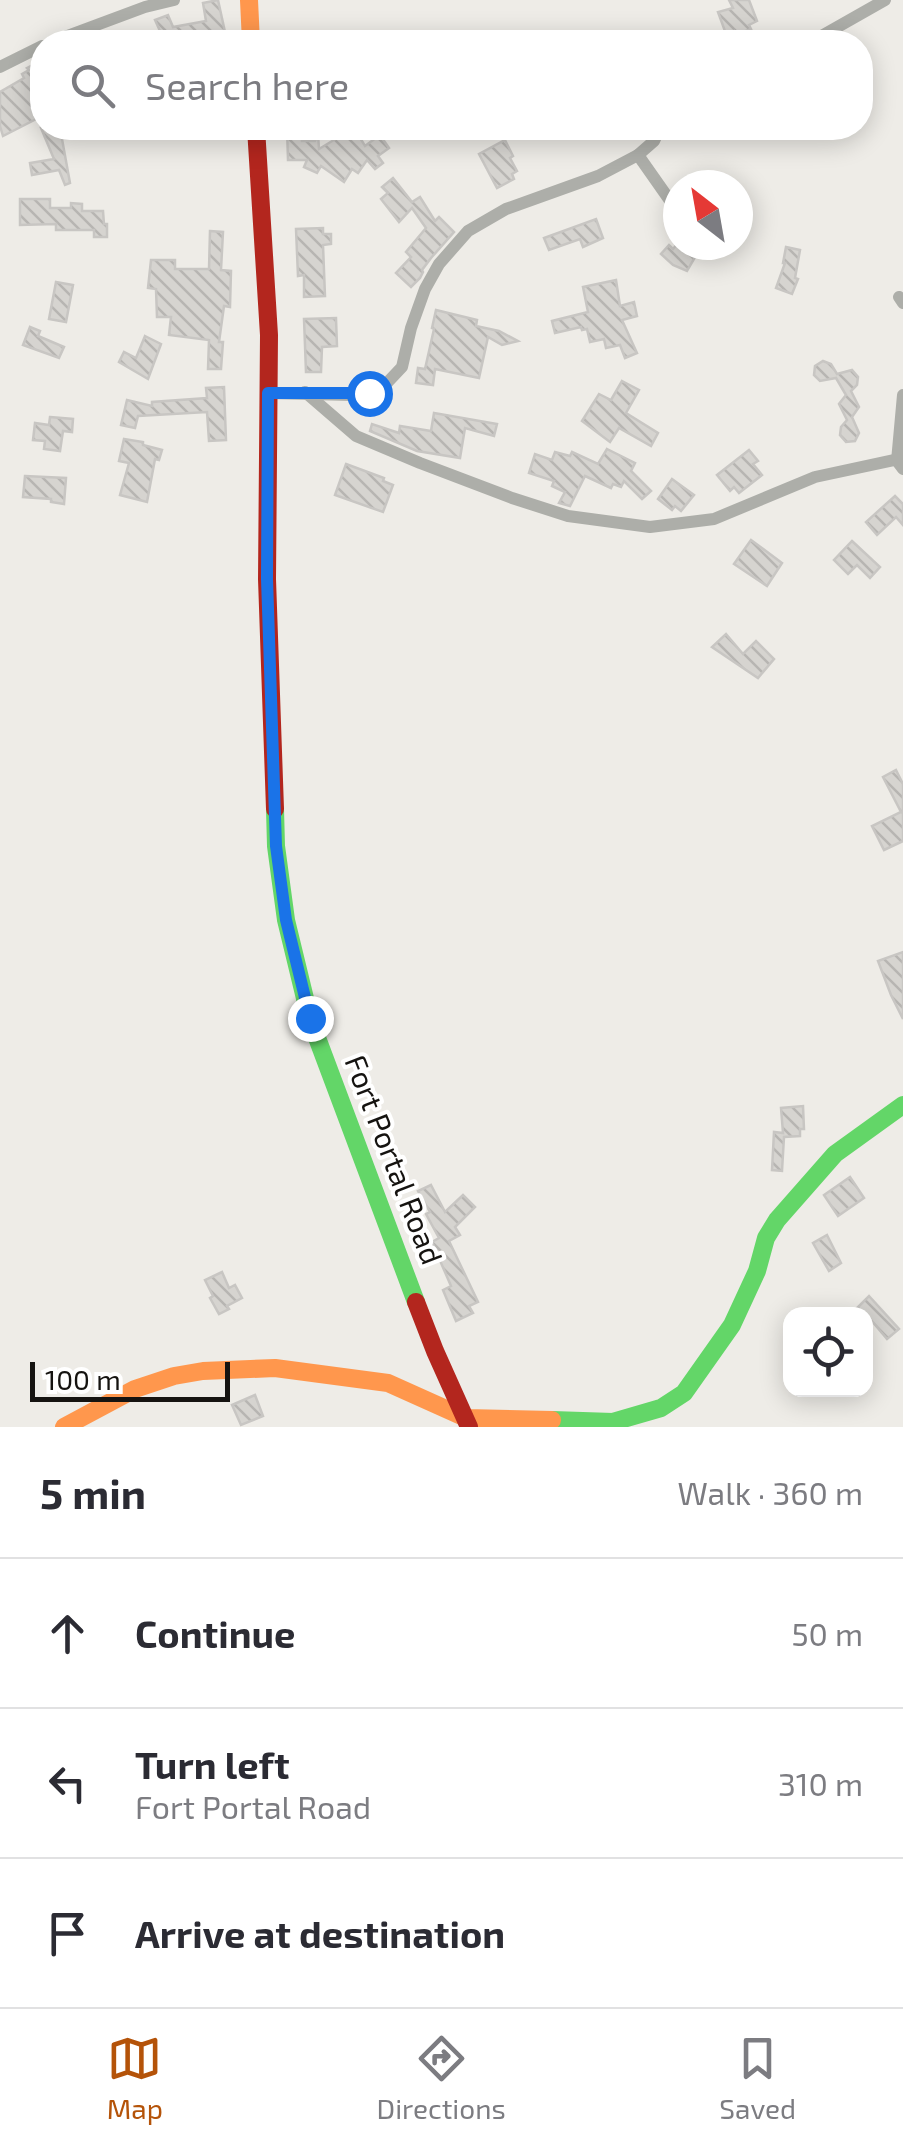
<!DOCTYPE html>
<html lang="en">
<head>
<meta charset="utf-8">
<style>
  :root { --surface:#fff; --page:#f2f2f3; --text:#2b2b33; --muted:#7c7c81; --line:#e1e1e2; --accent:#b45309 }
  body { margin:0; font-family:"Exo 2",sans-serif; background:var(--page); color:var(--text) }
  .controls { position:absolute; right:30px; bottom:30px; display:grid; overflow:hidden; border-radius:20px; box-shadow:0 5px 25px #0003 }
  .controls button { width:90px; height:90px; display:grid; place-items:center; padding:0; border:0; border-bottom:2px solid var(--line); background:var(--surface); color:var(--text); font:50px sans-serif }
  .compass { position:absolute; left:663px; top:170px; width:90px; height:90px; border-radius:50%; background:var(--surface); box-shadow:0 5px 25px #0003; rotate:329deg }
  .scale { position:absolute; left:30px; bottom:25px; width:200px; box-sizing:border-box; padding-left:10px; border:5px solid #151310; border-top:0; font-size:28px; line-height:35px; white-space:nowrap; color:#151310; -webkit-text-stroke:8px #fff; paint-order:stroke }
  .stop { position:absolute; width:30px; height:30px; margin:-22px; border:8px solid #1a73e8; border-radius:50%; background:#fff }
  .stop.end { background:#1a73e8; border-color:#fff; box-shadow:0 2px 10px #0008 }
  .list { margin:0; padding:0; list-style:none }
  h2 { display:flex; justify-content:space-between; align-items:center; height:130px; margin:0; padding:0 40px; font-size:42px }
  h2 small { font-size:32px; font-weight:400; color:var(--muted) }
  .list li { display:grid; grid-template-columns:65px 1fr auto; gap:30px; align-items:center; box-sizing:border-box; height:150px; padding:0 40px; border-top:2px solid var(--line) }
  .list b { display:block; font-size:38px; white-space:nowrap }
  .list p { margin:0; font-size:32px; white-space:nowrap; color:var(--muted) }
  .list em { font-size:32px; font-style:normal; color:var(--muted) }
  .icon { flex:none; width:55px; height:55px; fill:none; stroke:currentColor; stroke-width:2; stroke-linecap:round; stroke-linejoin:round }
  .map { position:relative; flex:none; width:903px; height:1427px; overflow:hidden }
  .search { position:absolute; background:var(--surface); box-shadow:0 5px 25px #0003; left:30px; right:30px; top:30px; height:110px; display:flex; align-items:center; gap:25px; box-sizing:border-box; padding:0 35px; border-radius:40px; color:var(--muted); font-size:38px }
  .sheet { height:580px; background:var(--surface) }
  nav { display:flex; justify-content:space-around; align-items:center; box-sizing:border-box; height:140px; border-top:2px solid var(--line); background:var(--surface); font-size:28px; color:var(--muted) }
  nav a { display:grid; justify-items:center; gap:5px }
  nav .on { color:var(--accent) }
  .map>svg:first-child { display:block }
  .building { fill:url(#building-back-hatch); stroke:#c8c6c3; stroke-width:2.5 }
  .lines { fill:none; stroke-linecap:round; stroke-linejoin:round }
  .street { stroke:#adaea9; stroke-width:12 }
  .fast { stroke:#63d668; stroke-width:18 }
  .slow { stroke:#ff974d; stroke-width:18 }
  .jam { stroke:#b3261e; stroke-width:18 }
  .route { stroke:#1a73e8; stroke-width:12 }
  .labels { text-anchor:middle; stroke-width:8; stroke-linejoin:round; paint-order:stroke }
  .street-label { font-size:30px; fill:#151310; stroke:#fff }
</style>
</head>
<body>
<div class="map">
<svg width="903" height="1427" viewBox="0 0 903 1427">
  <defs>
    <pattern id="building-back-hatch" width="6" height="6" patternUnits="userSpaceOnUse" patternTransform="scale(2.5)"><rect width="6" height="6" fill="#d6d4d0"/><path d="M-1 5l2 2M0 0l6 6M5-1l2 2" fill="none" stroke="#b7b5b2"/></pattern>
  </defs>
  <rect width="100%" height="100%" fill="#eeece7"/>
  <g class="building">
    <path d="M218,0L225,32L165,42L155,20L168,15L173,27L206,21L203,3Z"/>
    <path d="M729,0H749L757,21L749,25L751,29L735,35L734,31L726,34L718,12L733,8Z"/>
    <path d="M42,60V116L3,136L0,126V92L24,78L22,74L29,70L27,68Z"/>
    <path d="M41,128H60L70,183L65,185L59,170L32,175L30,163L54,159Z"/>
    <path d="M287,128H301L302,141H315L318,134L319,149L354,128L365,146L384,132L385,134L382,138L389,148L378,156L383,163L375,169L367,160L358,173L352,169L344,182L321,166L317,173L304,167L307,160H288Z"/>
    <path d="M505,140L513,156L510,158L517,171L512,174L514,179L497,188L479,154Z"/>
    <path d="M393,178L412,202L420,197L435,221L439,217L454,232L431,258L422,270L423,272L420,278L411,287L396,273L411,257L406,252L426,228L412,208L399,222L381,199L388,193L382,187Z"/>
    <path d="M20,199H50V208H71V203L82,204V211H103L104,224H107V237H94V230H56V224L20,225Z"/>
    <path d="M596,219L603,238L583,247L580,239L549,250L544,238Z"/>
    <path d="M323,228V234H331V244L323,245L325,296L304,297V275L298,276L296,229Z"/>
    <path d="M210,231L223,232L221,270L231,271L230,307L224,306L219,342H223L221,369H208L209,340L169,335L171,317H157L156,289L148,288L151,260H175V269H209Z"/>
    <path d="M678,243L698,252L687,271L673,265L661,254L669,245L673,249Z"/>
    <path d="M786,247L800,250L795,278L798,279L792,294L776,288L785,263H783Z"/>
    <path d="M616,280L620,306L634,302L637,316L622,320L637,353L625,358L620,345L606,348L604,339L590,342L587,329L582,330L581,327L555,333L552,321L588,312L583,287Z"/>
    <path d="M56,282L73,285L66,322L49,319Z"/>
    <path d="M436,310L477,320L476,326L499,331L518,341L502,345L488,337L479,378L435,369L433,385L416,383L418,368L425,369L434,329L432,328Z"/>
    <path d="M336,318L337,346L322,347L321,372H306L304,319Z"/>
    <path d="M30,327L40,331L38,336L64,347L59,358L23,345Z"/>
    <path d="M145,336L161,344L148,379L119,362L124,352L136,358Z"/>
    <path d="M823,361L831,364L837,374L852,370L858,377L857,385L851,391L859,407L852,417L859,433L855,441L846,442L840,435L841,427L847,420L839,404L846,395L836,378L820,381L814,375L815,366Z"/>
    <path d="M622,381L639,390L626,413L658,433L651,446L619,428L610,442L582,421L599,394L611,400Z"/>
    <path d="M224,387L226,440L209,441L207,412L138,416L135,428L121,425L127,400L152,406V402L207,398L206,388Z"/>
    <path d="M434,413L497,424L494,436L465,428L460,458L417,451L370,431L372,424L399,433L400,426L431,431Z"/>
    <path d="M50,417L73,419L72,432L63,431L60,451L44,449L45,441L33,440L35,423L49,425Z"/>
    <path d="M124,439L143,442V445L162,450L159,460L155,459L147,502L120,495L129,463L119,461Z"/>
    <path d="M607,449L635,463L631,471L651,491L642,499L624,481L621,487L613,484L611,488L585,476L570,506L559,503L565,492L552,486L554,481L529,473L535,454L552,460L555,452L570,456L572,452L598,464Z"/>
    <path d="M749,450L758,461L753,464L762,475L739,493L734,487L730,491L717,475Z"/>
    <path d="M346,464L384,478L383,481L393,485L383,512L335,495Z"/>
    <path d="M25,476L66,478L64,504L51,502V499L23,497Z"/>
    <path d="M672,479L694,495L681,511L675,506L672,510L658,499Z"/>
    <path d="M895,496L903,504V525L896,517L877,535L866,522Z"/>
    <path d="M751,540L782,563L767,586L734,564Z"/>
    <path d="M852,541L880,567L870,578L857,565L848,574L834,560Z"/>
    <path d="M726,634L743,654L756,641L774,659L758,678L712,647Z"/>
    <path d="M896,770L903,784V841L884,850L872,826L901,812L883,777Z"/>
    <path d="M903,952V1019L891,995L878,961Z"/>
    <path d="M803,1106L804,1129H800V1136L784,1137L782,1171L772,1170L774,1132L783,1133L781,1108Z"/>
    <path d="M850,1177L864,1198L838,1216L824,1195Z"/>
    <path d="M431,1185L445,1212L463,1195L475,1207L455,1227L460,1235L449,1241L478,1302L469,1306L473,1313L456,1321L443,1290L451,1286L432,1242L439,1238L426,1214L430,1212L418,1191Z"/>
    <path d="M827,1235L841,1263L829,1271L813,1243Z"/>
    <path d="M222,1272L229,1288L235,1285L242,1298L227,1306L229,1309L219,1314L210,1298L213,1296L205,1280Z"/>
    <path d="M869,1296L899,1329L887,1339L866,1314H861L856,1309Z"/>
    <path d="M255,1395L263,1416L241,1425L232,1405Z"/>
  </g>
  <g class="lines">
    <g class="street">
      <path d="M51,42L145,7L174,0"/>
      <path d="M811,42L885,0"/>
      <path d="M0,67L42,46"/>
      <path d="M638,155L671,202L678,206"/>
      <path d="M899,297L903,303"/>
      <path d="M305,392L356,436L420,463L512,498L568,516L650,527L714,519L815,477L903,458"/>
      <path d="M269,393L352,395L369,393L385,385L402,367L411,328L425,289L439,264L468,231L506,209L598,176L638,155L654,141L660,128"/>
      <path d="M903,395L897,461L903,469"/>
    </g>
    <g class="fast">
      <path d="M275,809L276,846L286,920L310,1019L416,1302"/>
      <path d="M552,1420L613,1422L661,1408L684,1393L732,1325L757,1271L766,1238L777,1220L835,1154L903,1105"/>
    </g>
    <g class="slow">
      <path d="M249,0L251,42"/>
      <path d="M64,1427L135,1389L174,1376L203,1371L275,1368L388,1383L466,1418L552,1420"/>
    </g>
    <g class="jam">
      <path d="M256,128L269,335L267,579L275,809"/>
      <path d="M416,1302L435,1351L469,1427"/>
    </g>
  </g>
  <g class="lines">
    <path class="route" d="M310,1018L286,920L276,846L267,579L268,393H369"/>
  </g>
  <g class="labels">
    <g class="street-label">
      <text transform="translate(393 1160) rotate(69)" y="10">Fort Portal Road</text>
    </g>
  </g>
</svg>
<div class="controls">
<button><svg class="icon" aria-label="locate" viewBox="0 0 24 24"><circle cx="12" cy="12" r="6"/><path d="M12 2v4M12 18v4M2 12h4M18 12h4"/></svg></button>
</div>
<svg class="compass" viewBox="-18 -18 36 36"><path d="M0-13l5 13h-10z" fill="#e53935"/><path d="M0 13l5-13h-10z" fill="#7c7c81"/></svg>
<div class="scale">100 m</div>
<div class="stop" style="left:369px;top:393px"></div>
<div class="stop end" style="left:310px;top:1018px"></div>
<div class="search"><svg class="icon" aria-label="search" viewBox="0 0 24 24"><circle cx="10" cy="10" r="6"/><path d="M15 15l6 6"/></svg>Search here</div>
</div>
<section class="sheet">
<h2>5 min<small>Walk · 360 m</small></h2>
<ul class="list">
<li><svg class="icon" aria-label="ahead" viewBox="0 0 24 24"><path d="M12 20V5M6 11l6-6 6 6"/></svg><div><b>Continue</b></div><em>50 m</em></li>
<li><svg class="icon" aria-label="left" viewBox="0 0 24 24"><path d="M17 20v-9H6M10 6l-5 5 5 5"/></svg><div><b>Turn left</b><p>Fort Portal Road</p></div><em>310 m</em></li>
<li><svg class="icon" aria-label="arrive" viewBox="0 0 24 24"><path d="M6 21V4h12l-3 4 3 4H6"/></svg><div><b>Arrive at destination</b></div></li>
</ul>
</section>
<nav>
<a class="on"><svg class="icon" aria-label="map" viewBox="0 0 24 24"><path d="M3 6l6-2 6 2 6-2v14l-6 2-6-2-6 2zM9 4v14M15 6v14"/></svg>Map</a>
<a><svg class="icon" aria-label="directions" viewBox="0 0 24 24"><path d="M12 3l9 9-9 9-9-9zM9 14v-3h6M13 9l2 2-2 2"/></svg>Directions</a>
<a><svg class="icon" aria-label="saved" viewBox="0 0 24 24"><path d="M7 4h10v16l-5-4-5 4z"/></svg>Saved</a>
</nav>
</body>
</html>
